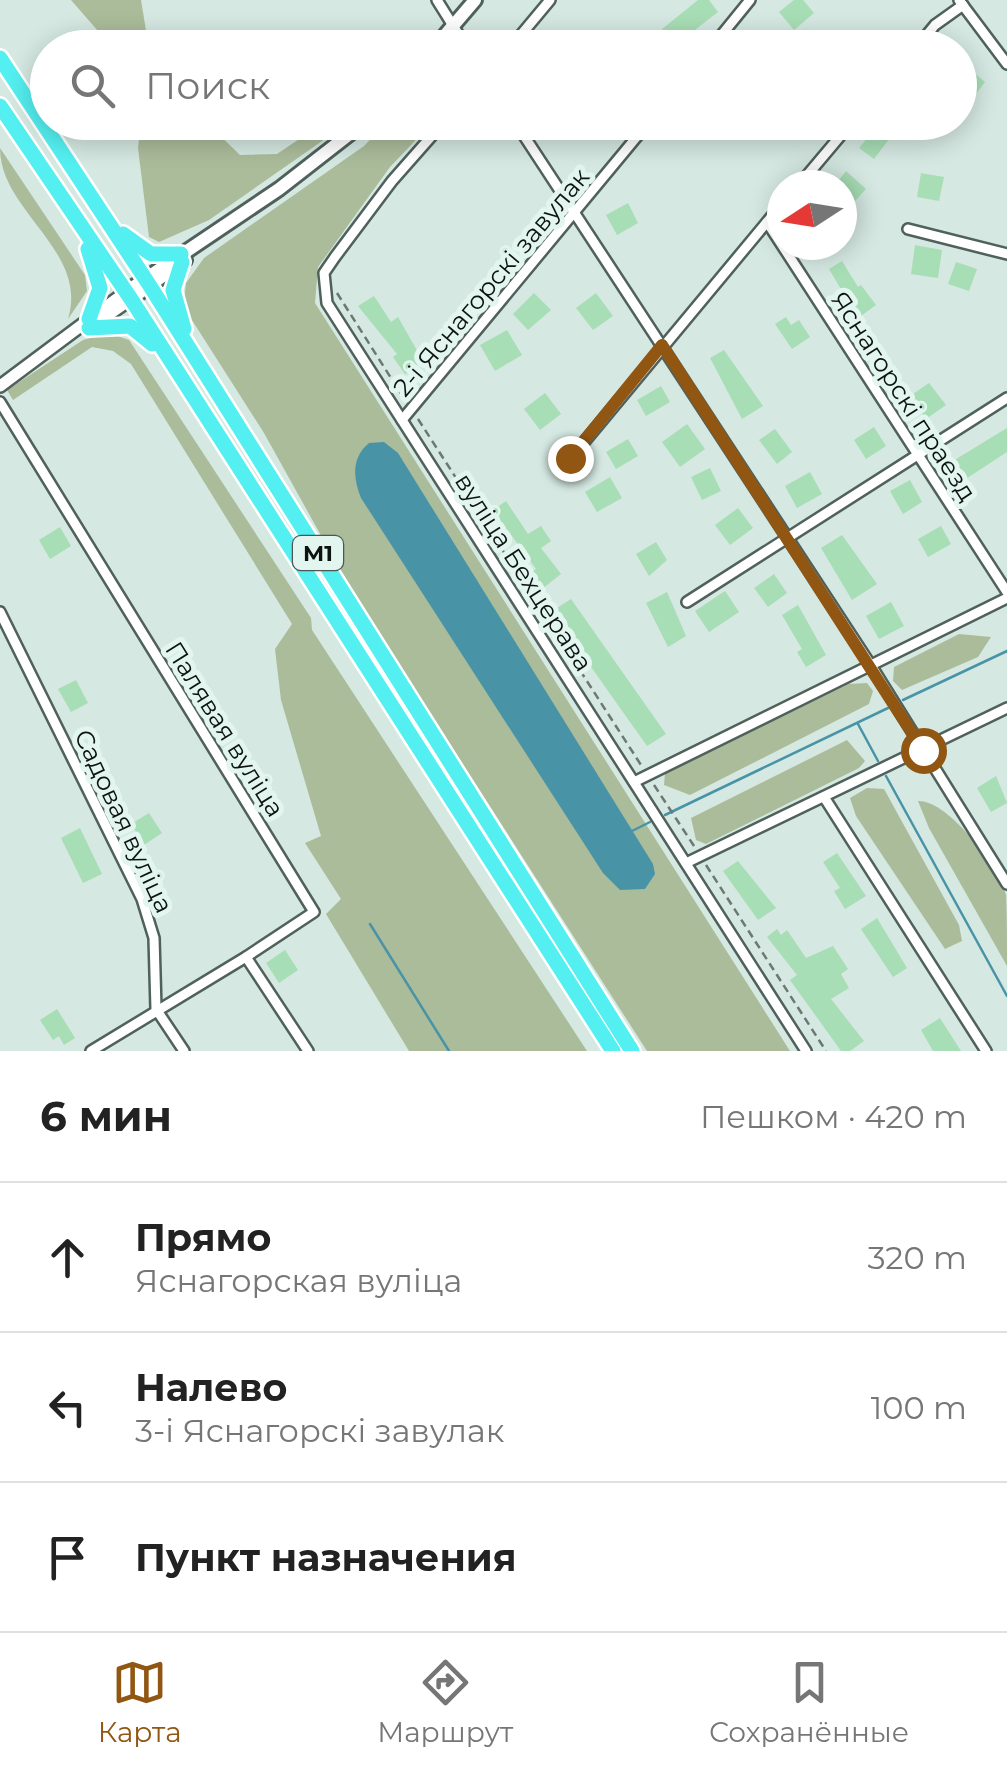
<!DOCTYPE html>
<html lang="ru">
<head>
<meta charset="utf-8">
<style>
  :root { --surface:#fff; --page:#f6f6f6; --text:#222; --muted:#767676; --line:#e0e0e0; --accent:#905612 }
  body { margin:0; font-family:Montserrat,sans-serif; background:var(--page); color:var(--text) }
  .compass { position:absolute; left:767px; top:170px; width:90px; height:90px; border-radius:50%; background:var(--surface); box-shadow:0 5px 25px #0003; rotate:258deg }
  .stop { position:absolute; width:30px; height:30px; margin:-22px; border:8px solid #905612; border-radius:50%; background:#fff }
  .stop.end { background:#905612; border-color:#fff; box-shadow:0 2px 10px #0008 }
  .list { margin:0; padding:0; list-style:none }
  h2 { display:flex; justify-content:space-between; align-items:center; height:130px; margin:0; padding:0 40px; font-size:42px }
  h2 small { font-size:32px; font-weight:400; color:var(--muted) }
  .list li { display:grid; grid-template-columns:65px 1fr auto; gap:30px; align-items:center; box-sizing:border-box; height:150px; padding:0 40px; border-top:2px solid var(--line) }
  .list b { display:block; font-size:38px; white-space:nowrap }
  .list p { margin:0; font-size:32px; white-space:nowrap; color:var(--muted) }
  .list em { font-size:32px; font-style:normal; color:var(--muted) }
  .icon { flex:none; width:55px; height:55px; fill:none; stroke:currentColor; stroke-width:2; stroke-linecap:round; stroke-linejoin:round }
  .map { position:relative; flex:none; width:1007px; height:1051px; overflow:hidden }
  .search { position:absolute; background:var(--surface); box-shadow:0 5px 25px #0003; left:30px; right:30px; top:30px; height:110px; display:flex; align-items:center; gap:25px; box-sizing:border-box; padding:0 35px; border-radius:55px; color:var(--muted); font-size:38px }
  .sheet { height:580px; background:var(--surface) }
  nav { display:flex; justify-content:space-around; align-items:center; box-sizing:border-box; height:140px; border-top:2px solid var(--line); background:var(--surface); font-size:28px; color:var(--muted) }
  nav a { display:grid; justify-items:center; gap:5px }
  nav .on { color:var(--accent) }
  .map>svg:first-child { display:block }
  .green { fill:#abbc9b }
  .water { fill:#4993a7 }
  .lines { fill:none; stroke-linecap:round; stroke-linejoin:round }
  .stream { stroke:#4993a7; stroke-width:2.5 }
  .building { fill:#a8deb5 }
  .minor-casing { stroke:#50615c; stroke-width:14 }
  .tertiary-casing { stroke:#50615c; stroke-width:16 }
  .secondary-casing { stroke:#50615c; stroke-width:18 }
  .trunk-casing { stroke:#fff; stroke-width:20 }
  .path { stroke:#6b7873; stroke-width:2.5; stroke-dasharray:8 5; stroke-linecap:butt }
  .minor { stroke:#fff; stroke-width:9 }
  .tertiary { stroke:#fff; stroke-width:11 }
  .secondary { stroke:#fff; stroke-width:12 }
  .trunk { stroke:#54eff0; stroke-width:15 }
  .route { stroke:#905612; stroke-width:12 }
  .labels { text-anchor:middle; stroke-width:10; stroke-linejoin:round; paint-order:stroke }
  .shield { fill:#e2f5ef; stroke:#4c5753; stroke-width:2.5 }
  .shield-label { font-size:22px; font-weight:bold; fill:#0c1310 }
  .street-label { font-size:25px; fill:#0c1310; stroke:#e2f5ef }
</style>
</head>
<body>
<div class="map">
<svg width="1007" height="1051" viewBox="0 0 1007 1051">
  <rect width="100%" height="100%" fill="#d5e8e2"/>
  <g class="green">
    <path d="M71,0H141L148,43L140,47H112Z"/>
    <path d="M141,123H207L240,155L277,154L323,123H348L209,220L159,242L149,237L138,148Z"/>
    <path d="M386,123H432L390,167L318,267L315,303L790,1051H647L353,593L264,433L190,317L184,301L186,283L204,258L364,146Z"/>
    <path d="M0,148L85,275L87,291L68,319C89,250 0,212 0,148Z"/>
    <path d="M109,333L129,340L311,618L312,630L587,1051H409L326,914L341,899L305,843L321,836L281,700L275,649L292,624L131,364L113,351L92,347L13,400L7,390L83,340Z"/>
    <path d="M959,634L991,637L978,657L902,690L893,681L894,667Z"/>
    <path d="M867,683L873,691L869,704L690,795L664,785L665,773L849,684Z"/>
    <path d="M847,740L865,761L859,768L706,844L696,840L691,818Z"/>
    <path d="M867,788L884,789L959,925L962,941L945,949L856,816L850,798Z"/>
    <path d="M918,801C949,800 997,867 1006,895C1007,914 1007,945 1007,966L929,828Z"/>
  </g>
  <path class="water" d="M384,442L398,453L653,864L655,874L645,889L620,890L603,873L361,498C353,478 351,458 369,443Z"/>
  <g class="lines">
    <g class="stream">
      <path d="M903,700L1007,651"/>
      <path d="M858,724L878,761"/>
      <path d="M886,776L1007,996"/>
      <path d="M665,815L888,708"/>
      <path d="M632,831L650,822"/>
      <path d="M370,924L449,1051"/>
    </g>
  </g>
  <g class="building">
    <path d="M698,0H709L718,12L691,33L697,41L687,48H675L662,29Z"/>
    <path d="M794,0H803L814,13L794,30L779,12Z"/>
    <path d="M960,62L985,82L968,104L960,97Z"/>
    <path d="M881,122H912L899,139L893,134L874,159L859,148Z"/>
    <path d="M846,171L866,189L846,211L842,207V185H835Z"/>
    <path d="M921,173L944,177L939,201L917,197Z"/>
    <path d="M628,203L638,223L617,235L606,215Z"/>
    <path d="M915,245L942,250L938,278L911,274Z"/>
    <path d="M842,261L858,287L861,285L876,305L858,318L829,269Z"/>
    <path d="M956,262L977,269L969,291L948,284Z"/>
    <path d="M534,293L551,310L528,330L513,314Z"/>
    <path d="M596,293L613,316L593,330L576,308Z"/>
    <path d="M374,296L391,322L398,317L423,361L405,374L393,357L397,354L358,306Z"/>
    <path d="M786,317L791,325L799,320L810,337L792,349L775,324Z"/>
    <path d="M507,330L522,355L495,371L480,345Z"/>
    <path d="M724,350L763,406L742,419L710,358Z"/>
    <path d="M929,383L946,405L926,419L910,396Z"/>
    <path d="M661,386L670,402L646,416L637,400Z"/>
    <path d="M545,393L561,414L540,430L524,409Z"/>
    <path d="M687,424L705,449L680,467L662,442Z"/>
    <path d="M874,427L886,446L866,459L854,440Z"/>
    <path d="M1007,428V452L961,482L948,464Z"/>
    <path d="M775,429L792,452L777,464L759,440Z"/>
    <path d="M628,439L638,456L616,469L606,452Z"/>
    <path d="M710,468L721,491L702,500L691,477Z"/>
    <path d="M810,472L822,494L797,508L785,486Z"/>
    <path d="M610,477L622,498L597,512L585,492Z"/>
    <path d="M910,480L922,502L903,514L890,491Z"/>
    <path d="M506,501L528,534L541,526L551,541L541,548L561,574L542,589L530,573L536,569L493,510Z"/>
    <path d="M738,508L753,528L730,545L715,525Z"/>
    <path d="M941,526L951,544L928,557L918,539Z"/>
    <path d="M60,527L71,546L50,559L39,540Z"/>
    <path d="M842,535L877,584L852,600L821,548Z"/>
    <path d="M656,542L667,560L649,576L636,554Z"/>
    <path d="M774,574L787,593L768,607L754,588Z"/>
    <path d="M725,591L739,612L709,632L695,611Z"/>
    <path d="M667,592L686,636L668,647L646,603Z"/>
    <path d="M571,599L666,734L647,746L567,633L571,631L557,608Z"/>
    <path d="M891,602L904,626L879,639L866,616Z"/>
    <path d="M798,605L826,655L806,667L797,652L802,649L782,615Z"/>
    <path d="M76,680L88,703L71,712L58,689Z"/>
    <path d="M996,776L1007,803L991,812L977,788Z"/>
    <path d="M149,813L162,833L144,845L131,824Z"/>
    <path d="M80,828L102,874L83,883L61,838Z"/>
    <path d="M837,853L866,896L845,909L834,891L840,888L823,862Z"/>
    <path d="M738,861L776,908L758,920L723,871Z"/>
    <path d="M877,918L907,968L893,977L861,929Z"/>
    <path d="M777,929L781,935L787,930L806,958L833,946L848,969L841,974L849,988L831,999L864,1041L850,1051H841L790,980L797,975L767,937Z"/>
    <path d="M285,950L298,970L279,983L266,963Z"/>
    <path d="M57,1009L75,1038L64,1045L59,1036L53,1040L40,1020Z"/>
    <path d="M940,1018L961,1051H933L921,1030Z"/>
  </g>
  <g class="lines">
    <defs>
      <g id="minor">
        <path d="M437,0L467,48"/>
        <path d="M959,0L1007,64"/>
        <path d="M510,48L550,0"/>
        <path d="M711,48L750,0"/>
        <path d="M916,48L935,25L963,5"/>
        <path d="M444,122L392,181L335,257L324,273L327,303L806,1051"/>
        <path d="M515,122L870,664L1007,884"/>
        <path d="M799,185L852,122"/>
        <path d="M767,222L1007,592"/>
        <path d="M908,229L1007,254"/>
        <path d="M0,402L314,912L246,957L308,1051"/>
        <path d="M402,420L649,122"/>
        <path d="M570,459L782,204"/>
        <path d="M687,602L1007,398"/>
        <path d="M0,612L142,899L154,938L156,1009L184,1051"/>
        <path d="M634,782L1007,598"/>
        <path d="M824,797L986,1051"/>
        <path d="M686,863L1007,708"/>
        <path d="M91,1051L246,957"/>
      </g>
      <g id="tertiary">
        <path d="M95,324L131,299"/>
        <path d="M0,386L126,292"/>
      </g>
      <g id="secondary">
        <path d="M434,48L475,0"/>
        <path d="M126,292L279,189L365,122"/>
        <path d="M131,299L185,260"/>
      </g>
      <g id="trunk">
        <path d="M0,58L150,286L632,1051"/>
        <path d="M0,106L131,299L613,1051"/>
        <path d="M123,234L151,254H181"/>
        <path d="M88,249L100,288L89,319"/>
        <path d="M182,262L173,290L184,329"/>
        <path d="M89,328L130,326L152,344"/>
      </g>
    </defs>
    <use href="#minor" class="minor-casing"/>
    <use href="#tertiary" class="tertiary-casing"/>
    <use href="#secondary" class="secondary-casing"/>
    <use href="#trunk" class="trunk-casing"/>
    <g class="path">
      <path d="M337,293L405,400"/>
      <path d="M418,419L641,765"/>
      <path d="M654,785L696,849"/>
      <path d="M706,865L826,1051"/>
    </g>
    <use href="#minor" class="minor"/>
    <use href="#tertiary" class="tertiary"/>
    <use href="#secondary" class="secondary"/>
    <use href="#trunk" class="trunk"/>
  </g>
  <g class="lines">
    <path class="route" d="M570,458L662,345L923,750"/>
  </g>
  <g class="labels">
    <rect class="shield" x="293" y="536" width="50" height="34" rx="8"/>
    <g class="shield-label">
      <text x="318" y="561">М1</text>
    </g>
    <g class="street-label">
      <text transform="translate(491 282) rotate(-50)" y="9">2-і Яснагорскі завулак</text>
      <text transform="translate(904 396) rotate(57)" y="9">Яснагорскі праезд</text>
      <text transform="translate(524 572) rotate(57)" y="9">вуліца Бехцерава</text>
      <text transform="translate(225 729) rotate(58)" y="9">Палявая вуліца</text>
      <text transform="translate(124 821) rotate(65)" y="9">Садовая вуліца</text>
    </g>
  </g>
</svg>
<svg class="compass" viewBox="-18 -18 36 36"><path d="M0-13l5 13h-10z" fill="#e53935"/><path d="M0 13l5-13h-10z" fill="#767676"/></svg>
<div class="stop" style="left:923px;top:750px"></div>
<div class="stop end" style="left:570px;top:458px"></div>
<div class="search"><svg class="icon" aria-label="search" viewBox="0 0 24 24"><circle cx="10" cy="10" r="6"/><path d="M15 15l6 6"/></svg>Поиск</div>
</div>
<section class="sheet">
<h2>6 мин<small>Пешком · 420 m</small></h2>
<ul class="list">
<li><svg class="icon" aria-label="ahead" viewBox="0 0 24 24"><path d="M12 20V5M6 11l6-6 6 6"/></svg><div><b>Прямо</b><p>Яснагорская вуліца</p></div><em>320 m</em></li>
<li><svg class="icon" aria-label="left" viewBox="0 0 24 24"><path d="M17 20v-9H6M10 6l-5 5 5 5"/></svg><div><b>Налево</b><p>3-і Яснагорскі завулак</p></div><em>100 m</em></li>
<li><svg class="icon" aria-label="arrive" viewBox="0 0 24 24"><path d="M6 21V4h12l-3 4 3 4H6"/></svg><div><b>Пункт назначения</b></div></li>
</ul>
</section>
<nav>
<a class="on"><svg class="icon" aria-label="map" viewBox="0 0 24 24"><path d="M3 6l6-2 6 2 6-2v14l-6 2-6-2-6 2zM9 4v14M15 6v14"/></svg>Карта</a>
<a><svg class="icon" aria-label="directions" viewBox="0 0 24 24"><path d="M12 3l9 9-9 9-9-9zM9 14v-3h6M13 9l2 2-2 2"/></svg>Маршрут</a>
<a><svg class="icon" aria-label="saved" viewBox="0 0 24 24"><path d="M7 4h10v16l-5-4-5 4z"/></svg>Сохранённые</a>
</nav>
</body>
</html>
